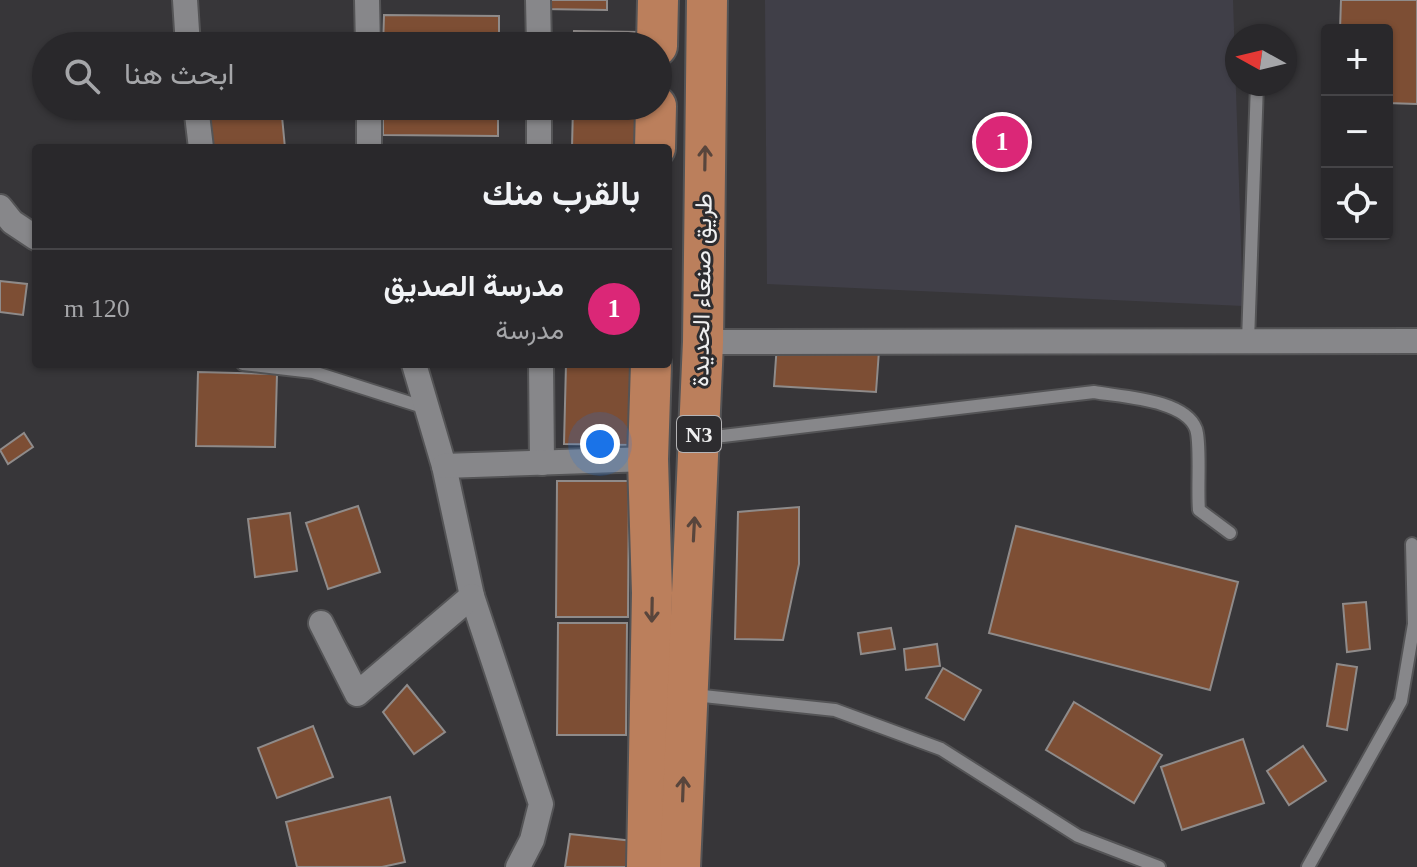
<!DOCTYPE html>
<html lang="ar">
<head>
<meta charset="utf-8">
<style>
  :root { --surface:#29282b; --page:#353437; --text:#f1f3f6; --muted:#a5a6a9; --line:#454447; --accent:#db2777 }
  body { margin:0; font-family:"Times New Roman",Vazirmatn,serif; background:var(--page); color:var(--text); direction:rtl }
  .controls { position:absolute; right:24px; top:24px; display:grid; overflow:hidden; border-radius:8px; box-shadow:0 2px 6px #0004 }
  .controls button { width:72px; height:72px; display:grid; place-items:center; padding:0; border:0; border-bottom:2px solid var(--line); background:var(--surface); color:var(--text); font:40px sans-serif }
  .compass { position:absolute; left:1225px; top:24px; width:72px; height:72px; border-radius:50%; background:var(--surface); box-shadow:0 2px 6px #0004; rotate:278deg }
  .you { position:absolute; left:600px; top:444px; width:28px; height:28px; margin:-20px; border:6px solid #fff; border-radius:50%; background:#1a73e8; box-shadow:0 0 0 12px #1a73e833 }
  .badge { display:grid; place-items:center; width:52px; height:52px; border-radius:50%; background:var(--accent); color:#fff; font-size:26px; font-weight:700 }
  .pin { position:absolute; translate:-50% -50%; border:4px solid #fff; box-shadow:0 2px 8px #0006 }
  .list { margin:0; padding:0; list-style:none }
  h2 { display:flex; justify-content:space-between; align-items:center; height:104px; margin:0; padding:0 32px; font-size:34px }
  h2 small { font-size:26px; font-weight:400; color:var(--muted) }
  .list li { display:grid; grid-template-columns:52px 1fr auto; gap:24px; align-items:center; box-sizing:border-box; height:120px; padding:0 32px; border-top:2px solid var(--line) }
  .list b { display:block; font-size:30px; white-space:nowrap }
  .list p { margin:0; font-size:26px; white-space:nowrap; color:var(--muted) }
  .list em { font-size:26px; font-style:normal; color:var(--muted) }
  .icon { flex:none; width:44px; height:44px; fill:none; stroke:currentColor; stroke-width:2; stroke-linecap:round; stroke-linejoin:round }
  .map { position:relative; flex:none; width:1417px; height:867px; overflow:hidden; direction:ltr }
  .search { position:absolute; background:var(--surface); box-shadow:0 2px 6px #0004; left:32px; top:32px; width:640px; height:88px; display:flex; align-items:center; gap:20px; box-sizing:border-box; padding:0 28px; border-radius:44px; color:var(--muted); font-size:30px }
  .panel { position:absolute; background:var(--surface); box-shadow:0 2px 6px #0004; left:32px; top:144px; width:640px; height:224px; border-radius:8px; direction:rtl }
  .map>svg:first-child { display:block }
  .built { fill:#403f48 }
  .building { fill:#7d4e34; stroke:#8f8b8a; stroke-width:2 }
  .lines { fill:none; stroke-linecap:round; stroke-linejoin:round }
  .service-casing { stroke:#545456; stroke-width:16 }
  .minor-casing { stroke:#545456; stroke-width:28 }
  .primary-casing { stroke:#545456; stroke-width:44 }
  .service { stroke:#87878a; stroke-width:12 }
  .minor { stroke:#87878a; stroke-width:24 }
  .primary { stroke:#bb7f5c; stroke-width:40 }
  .oneway { stroke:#58453c }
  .labels { text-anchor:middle; stroke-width:6; stroke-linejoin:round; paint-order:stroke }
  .shield { fill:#2d2c2f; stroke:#b5b4b6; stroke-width:2 }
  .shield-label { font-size:22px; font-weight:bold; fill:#efeff0 }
  .street-label { font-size:24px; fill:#efeff0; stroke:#2d2c2f }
</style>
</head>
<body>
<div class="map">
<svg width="1417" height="867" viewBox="0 0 1417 867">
  <rect width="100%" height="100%" fill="#373639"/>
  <path class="built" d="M765,0H1233L1243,306L767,284Z"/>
  <g class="building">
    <path d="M542,0H607V10L542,9Z"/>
    <path d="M1341,0H1417V104L1387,103V30H1340Z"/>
    <path d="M384,15L499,16V46H383Z"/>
    <path d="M574,31L640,32V46H573Z"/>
    <path d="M281,106L285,148H208L204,108Z"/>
    <path d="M383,106H498V136L383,135Z"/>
    <path d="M573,106H639V148H572Z"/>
    <path d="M0,281L27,284L23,315L0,312Z"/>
    <path d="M777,344L879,351L876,392L774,386Z"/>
    <path d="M566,364H633L631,445L564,444Z"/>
    <path d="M198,372L277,374L275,447L196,446Z"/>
    <path d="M24,433L33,447L8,464L0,450Z"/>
    <path d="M557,481H629L628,617H556Z"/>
    <path d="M358,506L380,572L328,589L306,523Z"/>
    <path d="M799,507V564L783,640L735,639L738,512Z"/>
    <path d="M290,513L297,571L255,577L248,519Z"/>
    <path d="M1016,526L1238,582L1210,690L989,633Z"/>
    <path d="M1366,602L1370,649L1347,652L1343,604Z"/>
    <path d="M558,623H627L626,735H557Z"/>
    <path d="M891,628L895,649L861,654L858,633Z"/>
    <path d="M937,644L940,666L906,670L904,649Z"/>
    <path d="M1337,664L1357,667L1347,730L1327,726Z"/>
    <path d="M943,668L981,690L964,720L926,698Z"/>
    <path d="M407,685L445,732L414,754L383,712Z"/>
    <path d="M1074,702L1162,755L1134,803L1046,750Z"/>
    <path d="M313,726L333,777L277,798L258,748Z"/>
    <path d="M1243,739L1264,803L1182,830L1161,767Z"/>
    <path d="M1303,746L1326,781L1289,805L1267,771Z"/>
    <path d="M390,797L405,862L382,867H297L286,822Z"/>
    <path d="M570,834L642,842L639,867H565Z"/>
  </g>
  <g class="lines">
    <defs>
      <g id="service">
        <path d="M1248,341L1257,84"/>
        <path d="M243,364L313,372L426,408"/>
        <path d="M706,438L1094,392C1121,397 1185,399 1196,429C1201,443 1197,491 1199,510L1230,533"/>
        <path d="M694,695L835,710L941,749L1078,836L1159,867"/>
        <path d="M1308,867L1401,701L1414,624L1412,544"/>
      </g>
      <g id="minor">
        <path d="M185,0L188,46"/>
        <path d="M367,0L368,46"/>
        <path d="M538,0L539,46"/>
        <path d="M196,106L201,148"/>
        <path d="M369,106V148"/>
        <path d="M539,106V148"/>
        <path d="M0,207L12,222L36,238"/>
        <path d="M703,342L1417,341"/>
        <path d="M414,364L444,466L472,596L541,804L532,840L518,867"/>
        <path d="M541,364L542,463"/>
        <path d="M444,466L648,459"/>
        <path d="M321,623L357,694L472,596"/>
      </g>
      <g id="primary">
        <path d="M657,46L658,0"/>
        <path d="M655,148L656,106"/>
        <path d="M647,867L652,593L648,459L651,364"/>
        <path d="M680,867L703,342L707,0"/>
      </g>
    </defs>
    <use href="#service" class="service-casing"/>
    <use href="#minor" class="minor-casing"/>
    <use href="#primary" class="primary-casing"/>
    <use href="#service" class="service"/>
    <use href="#minor" class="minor"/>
    <use href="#primary" class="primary"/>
  </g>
  <defs><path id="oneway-shaft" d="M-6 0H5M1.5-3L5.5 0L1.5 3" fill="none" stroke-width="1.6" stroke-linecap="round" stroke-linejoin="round" transform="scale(2)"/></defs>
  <g class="oneway">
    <use href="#oneway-shaft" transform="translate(705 158) rotate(-89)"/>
    <use href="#oneway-shaft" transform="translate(694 529) rotate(-87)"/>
    <use href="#oneway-shaft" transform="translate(652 610) rotate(91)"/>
    <use href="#oneway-shaft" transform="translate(683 789) rotate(-88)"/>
  </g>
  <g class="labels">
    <rect class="shield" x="677" y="416" width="44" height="36" rx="6"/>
    <g class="shield-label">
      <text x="699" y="442">N3</text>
    </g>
    <g class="street-label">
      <text transform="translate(702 290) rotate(-89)" y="8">طريق صنعاء الحديدة</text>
    </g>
  </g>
</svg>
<div class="controls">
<button>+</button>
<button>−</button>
<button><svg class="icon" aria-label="locate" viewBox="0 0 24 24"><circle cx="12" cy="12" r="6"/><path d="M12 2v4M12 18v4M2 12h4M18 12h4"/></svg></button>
</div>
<svg class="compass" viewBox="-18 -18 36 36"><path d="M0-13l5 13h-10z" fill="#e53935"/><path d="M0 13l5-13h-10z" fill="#a5a6a9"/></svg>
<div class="you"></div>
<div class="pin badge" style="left:1002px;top:142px">1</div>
<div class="search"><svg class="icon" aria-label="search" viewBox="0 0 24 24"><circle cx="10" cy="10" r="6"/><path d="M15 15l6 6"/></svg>ابحث هنا</div>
<section class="panel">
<h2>بالقرب منك<small></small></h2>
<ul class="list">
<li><span class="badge">1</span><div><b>مدرسة الصديق</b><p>مدرسة</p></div><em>120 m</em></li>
</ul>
</section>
</div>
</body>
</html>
